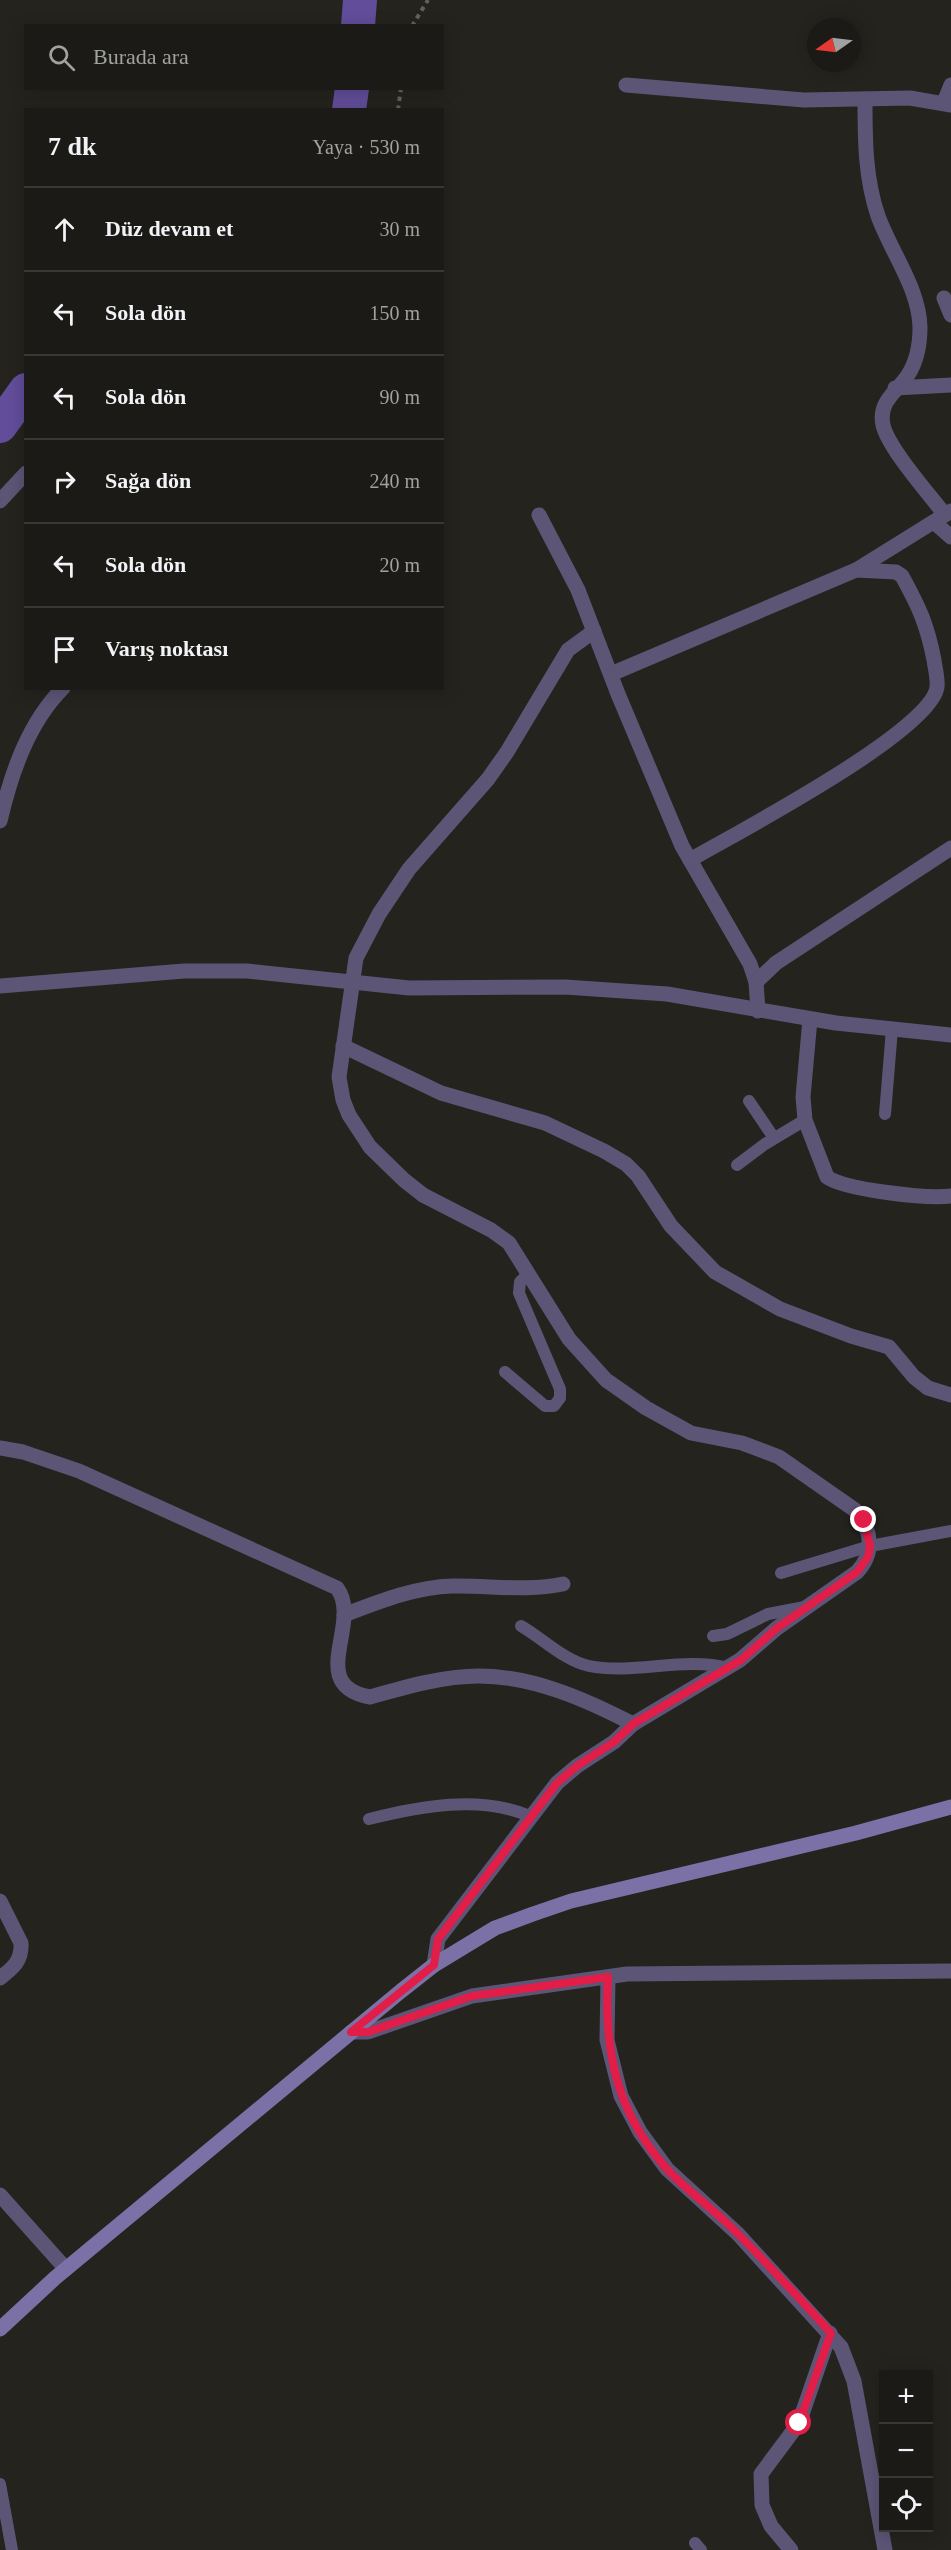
<!DOCTYPE html>
<html lang="tr">
<head>
<meta charset="utf-8">
<style>
  :root { --surface:#1b1a16; --page:#24231f; --text:#f1f3f6; --muted:#a0a1a1; --line:#393835 }
  body { margin:0; font-family:Georgia,serif; background:var(--page); color:var(--text) }
  .controls { position:absolute; right:18px; bottom:18px; display:grid; overflow:hidden; border-radius:0px; box-shadow:0 3px 15px #0003 }
  .controls button { width:54px; height:54px; display:grid; place-items:center; padding:0; border:0; border-bottom:2px solid var(--line); background:var(--surface); color:var(--text); font:30px sans-serif }
  .compass { position:absolute; left:807px; top:18px; width:54px; height:54px; border-radius:50%; background:var(--surface); box-shadow:0 3px 15px #0003; rotate:256deg }
  .stop { position:absolute; width:18px; height:18px; margin:-14px; border:4px solid #e11d48; border-radius:50%; background:#fff }
  .stop.end { background:#e11d48; border-color:#fff; box-shadow:0 2px 6px #0008 }
  .list { margin:0; padding:0; list-style:none }
  h2 { display:flex; justify-content:space-between; align-items:center; height:78px; margin:0; padding:0 24px; font-size:26px }
  h2 small { font-size:20px; font-weight:400; color:var(--muted) }
  .list li { display:grid; grid-template-columns:39px 1fr auto; gap:18px; align-items:center; box-sizing:border-box; height:84px; padding:0 24px; border-top:2px solid var(--line) }
  .list b { display:block; font-size:22px; white-space:nowrap }
  .list em { font-size:20px; font-style:normal; color:var(--muted) }
  .icon { flex:none; width:33px; height:33px; fill:none; stroke:currentColor; stroke-width:2; stroke-linecap:round; stroke-linejoin:round }
  .map { position:relative; flex:none; width:951px; height:2550px; overflow:hidden }
  .search { position:absolute; background:var(--surface); box-shadow:0 3px 15px #0003; left:24px; top:24px; width:420px; height:66px; display:flex; align-items:center; gap:15px; box-sizing:border-box; padding:0 21px; border-radius:0px; color:var(--muted); font-size:22px }
  .panel { position:absolute; background:var(--surface); box-shadow:0 3px 15px #0003; left:24px; top:108px; width:420px; height:582px; border-radius:0px }
  .map>svg:first-child { display:block }
  .lines { fill:none; stroke-linecap:round; stroke-linejoin:round }
  .river { stroke:#614d99; stroke-width:34 }
  .path { stroke:#62615d; stroke-width:4; stroke-dasharray:4.5 4.5; stroke-linecap:butt }
  .lane { stroke:#5c5576; stroke-width:12 }
  .street { stroke:#5c5576; stroke-width:15 }
  .secondary { stroke:#7c71a6; stroke-width:15 }
  .route { stroke:#e11d48; stroke-width:8 }
</style>
</head>
<body>
<div class="map">
<svg width="951" height="2550" viewBox="0 0 951 2550">
  <rect width="100%" height="100%" fill="#24231e"/>
  <g class="lines">
    <g class="river">
      <path d="M358,26L360,0"/>
      <path d="M349,110L352,88"/>
      <path d="M0,426L26,390"/>
    </g>
    <g class="path">
      <path d="M412,26L428,0"/>
      <path d="M398,110L401,88"/>
    </g>
    <g class="lane">
      <path d="M749,1101L774,1138"/>
      <path d="M885,1114L892,1029"/>
      <path d="M737,1165L765,1144L805,1120"/>
      <path d="M505,1372L545,1406H554L560,1398V1389L519,1293L520,1282L529,1273"/>
      <path d="M781,1573L870,1546L951,1531"/>
      <path d="M521,1626C542,1638 565,1661 589,1666C635,1675 683,1656 729,1668"/>
      <path d="M713,1636L727,1634L768,1614L805,1607"/>
      <path d="M369,1819C421,1806 479,1795 530,1816"/>
      <path d="M0,2484L12,2550"/>
      <path d="M695,2543L701,2550"/>
    </g>
    <g class="street">
      <path d="M626,85L804,100L910,98L951,105"/>
      <path d="M865,99C865,139 865,178 878,216C891,252 919,288 920,327C920,343 917,361 908,375C897,392 878,401 883,425C888,448 930,495 945,515"/>
      <path d="M944,102L951,85"/>
      <path d="M944,298L951,315"/>
      <path d="M895,388L951,385"/>
      <path d="M0,501L26,473"/>
      <path d="M539,515L578,590L618,694L682,846L750,964L756,982L758,1011"/>
      <path d="M935,523L951,537"/>
      <path d="M611,674L856,570L951,511"/>
      <path d="M0,821C11,774 28,723 63,688"/>
      <path d="M690,860C733,835 932,731 937,687C938,679 935,668 934,660C927,624 919,607 902,576L896,572L856,570"/>
      <path d="M756,982L776,963L951,848"/>
      <path d="M0,986L184,971H247L409,988L565,987L667,994L836,1023L951,1035"/>
      <path d="M810,1019L803,1097L805,1120L827,1177C845,1190 928,1199 951,1196"/>
      <path d="M343,1046L441,1093L545,1123L604,1151L626,1164L638,1176L671,1226L715,1272L780,1309L851,1336L889,1347L914,1377L928,1388L951,1395"/>
      <path d="M0,1448L23,1452L79,1471L337,1588C363,1623 305,1685 370,1697C405,1687 443,1676 479,1676C533,1676 587,1700 633,1724"/>
      <path d="M344,1615C378,1602 415,1587 452,1586C489,1585 526,1592 563,1584"/>
      <path d="M0,1901L21,1943C22,1961 13,1968 0,1978"/>
      <path d="M434,1965L438,1939L557,1783L577,1766L614,1742L633,1724L740,1660L777,1628L857,1572C875,1553 872,1529 855,1510L779,1457L742,1443L691,1433L646,1408L606,1380L569,1339L509,1243L491,1230L423,1195L404,1180L370,1147L349,1115L343,1100L339,1077L356,958L379,914L409,869L488,779L507,752L568,650L594,631"/>
      <path d="M608,1977L607,2040L621,2096L640,2132L667,2169L738,2234L841,2347L854,2381L885,2550"/>
      <path d="M351,2032H368L472,1996L627,1974L951,1971"/>
      <path d="M0,2195L66,2269"/>
      <path d="M791,2550L771,2526L762,2505L761,2474L799,2423L830,2333"/>
    </g>
    <path class="secondary" d="M0,2329L55,2278L401,1991L434,1965L495,1928L533,1914L571,1901L856,1833L951,1807"/>
  </g>
  <g class="lines">
    <path class="route" d="M799,2423L831,2333C800,2299 769,2265 737,2233C715,2210 687,2191 666,2168C616,2111 604,2051 608,1977L472,1996L368,2032H351L434,1965L438,1939L557,1783L577,1766L614,1742L633,1724L741,1660L777,1628L857,1572L868,1557L870,1546L864,1520"/>
  </g>
</svg>
<div class="controls">
<button>+</button>
<button>−</button>
<button><svg class="icon" aria-label="locate" viewBox="0 0 24 24"><circle cx="12" cy="12" r="6"/><path d="M12 2v4M12 18v4M2 12h4M18 12h4"/></svg></button>
</div>
<svg class="compass" viewBox="-18 -18 36 36"><path d="M0-13l5 13h-10z" fill="#e53935"/><path d="M0 13l5-13h-10z" fill="#a0a1a1"/></svg>
<div class="stop" style="left:799px;top:2423px"></div>
<div class="stop end" style="left:864px;top:1520px"></div>
<div class="search"><svg class="icon" aria-label="search" viewBox="0 0 24 24"><circle cx="10" cy="10" r="6"/><path d="M15 15l6 6"/></svg>Burada ara</div>
<section class="panel">
<h2>7 dk<small>Yaya · 530 m</small></h2>
<ul class="list">
<li><svg class="icon" aria-label="ahead" viewBox="0 0 24 24"><path d="M12 20V5M6 11l6-6 6 6"/></svg><div><b>Düz devam et</b></div><em>30 m</em></li>
<li><svg class="icon" aria-label="left" viewBox="0 0 24 24"><path d="M17 20v-9H6M10 6l-5 5 5 5"/></svg><div><b>Sola dön</b></div><em>150 m</em></li>
<li><svg class="icon" aria-label="left" viewBox="0 0 24 24"><path d="M17 20v-9H6M10 6l-5 5 5 5"/></svg><div><b>Sola dön</b></div><em>90 m</em></li>
<li><svg class="icon" aria-label="right" viewBox="0 0 24 24"><path d="M7 20v-9h11M14 6l5 5-5 5"/></svg><div><b>Sağa dön</b></div><em>240 m</em></li>
<li><svg class="icon" aria-label="left" viewBox="0 0 24 24"><path d="M17 20v-9H6M10 6l-5 5 5 5"/></svg><div><b>Sola dön</b></div><em>20 m</em></li>
<li><svg class="icon" aria-label="arrive" viewBox="0 0 24 24"><path d="M6 21V4h12l-3 4 3 4H6"/></svg><div><b>Varış noktası</b></div></li>
</ul>
</section>
</div>
</body>
</html>
